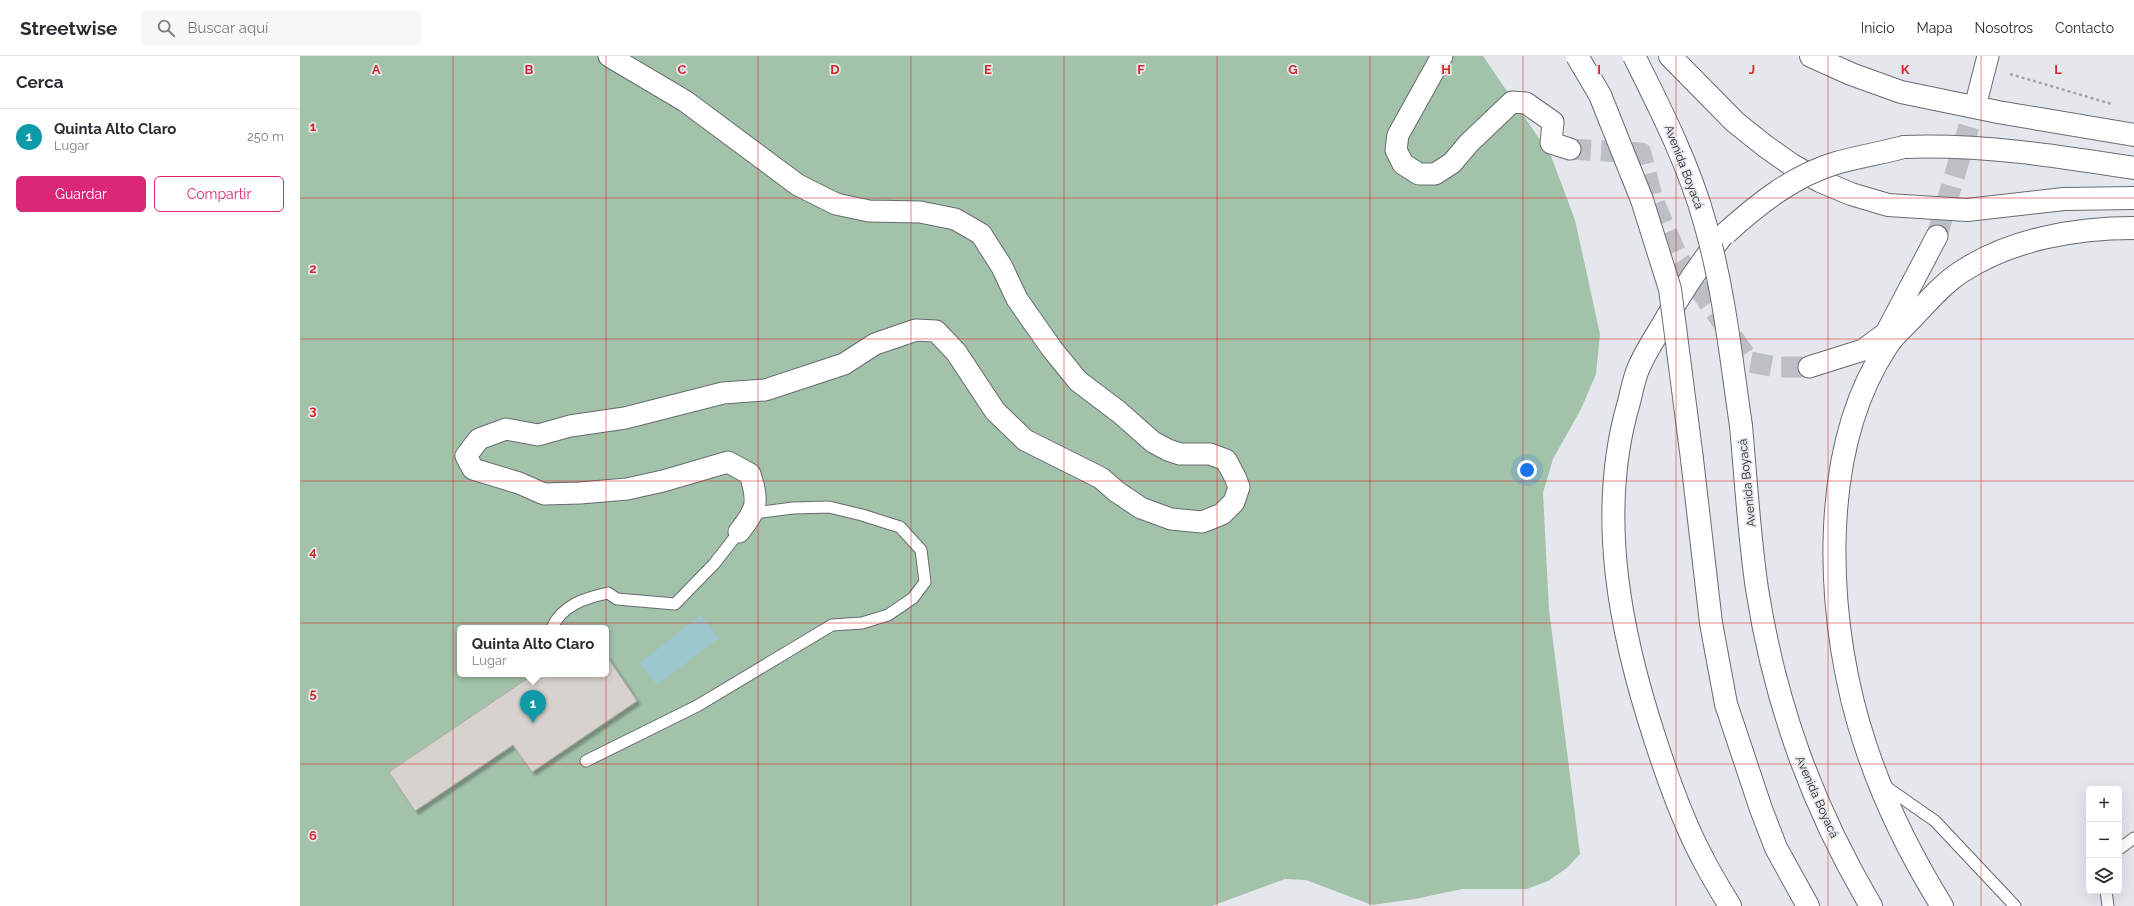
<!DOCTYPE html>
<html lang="es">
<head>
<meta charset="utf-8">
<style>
  :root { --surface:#fff; --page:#f7f7f7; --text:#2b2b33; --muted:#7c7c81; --line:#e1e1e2; --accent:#db2777 }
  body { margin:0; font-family:Raleway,sans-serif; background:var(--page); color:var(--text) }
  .controls { position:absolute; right:12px; bottom:12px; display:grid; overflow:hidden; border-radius:6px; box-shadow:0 4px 16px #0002 }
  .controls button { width:36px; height:36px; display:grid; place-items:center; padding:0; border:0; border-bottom:1px solid var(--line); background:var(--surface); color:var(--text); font:20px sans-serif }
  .you { position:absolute; left:1227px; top:414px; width:14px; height:14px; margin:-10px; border:3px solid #fff; border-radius:50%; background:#1a73e8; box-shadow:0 0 0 6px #1a73e833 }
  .badge { display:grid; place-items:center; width:26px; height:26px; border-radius:50%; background:var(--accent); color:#fff; font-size:13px; font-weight:700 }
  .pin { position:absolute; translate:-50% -33px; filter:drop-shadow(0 1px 2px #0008) }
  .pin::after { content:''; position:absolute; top:21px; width:14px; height:12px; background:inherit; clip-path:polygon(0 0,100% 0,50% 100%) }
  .popup { position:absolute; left:157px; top:569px; width:152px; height:52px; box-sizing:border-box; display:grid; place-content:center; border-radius:6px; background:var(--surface); filter:drop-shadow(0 1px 3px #0005); font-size:13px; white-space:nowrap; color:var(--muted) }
  .popup b { font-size:15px; color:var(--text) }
  .popup::after { content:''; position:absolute; left:50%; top:100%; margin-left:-8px; border:8px solid transparent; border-top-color:var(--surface) }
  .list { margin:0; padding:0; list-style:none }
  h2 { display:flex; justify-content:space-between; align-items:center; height:52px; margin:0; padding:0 16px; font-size:17px }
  h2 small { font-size:13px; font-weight:400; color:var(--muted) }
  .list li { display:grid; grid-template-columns:26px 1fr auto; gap:12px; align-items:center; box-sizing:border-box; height:56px; padding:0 16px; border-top:1px solid var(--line) }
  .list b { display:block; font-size:15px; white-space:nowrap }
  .list p { margin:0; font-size:13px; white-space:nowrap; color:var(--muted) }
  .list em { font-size:13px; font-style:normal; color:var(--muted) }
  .actions { display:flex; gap:8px; padding:12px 16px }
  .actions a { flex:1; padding:9px 0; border:1px solid var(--accent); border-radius:6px; text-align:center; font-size:14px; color:var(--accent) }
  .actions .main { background:var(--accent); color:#fff }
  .icon { flex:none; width:22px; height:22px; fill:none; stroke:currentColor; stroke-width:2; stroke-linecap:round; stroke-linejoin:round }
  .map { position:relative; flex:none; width:1834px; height:850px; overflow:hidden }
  header { display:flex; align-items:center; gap:24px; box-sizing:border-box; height:56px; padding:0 20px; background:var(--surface); border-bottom:1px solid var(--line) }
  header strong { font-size:19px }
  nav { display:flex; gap:22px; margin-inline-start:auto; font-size:14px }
  .search { width:280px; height:36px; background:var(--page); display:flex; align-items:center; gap:10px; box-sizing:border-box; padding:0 14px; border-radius:6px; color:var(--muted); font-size:15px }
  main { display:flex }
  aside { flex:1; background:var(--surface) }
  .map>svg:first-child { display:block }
  .forest { fill:#a3c2aa; fill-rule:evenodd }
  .water { fill:#9cc7cf }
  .building { fill:#d7d2ce; stroke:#afaba7; filter:url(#shadow) }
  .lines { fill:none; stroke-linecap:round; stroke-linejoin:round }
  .street-tunnel { stroke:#bcc0c4; stroke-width:21; stroke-dasharray:21 10; stroke-linecap:butt }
  .lane-casing { stroke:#686b70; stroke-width:13 }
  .street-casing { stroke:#686b70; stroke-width:23 }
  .highway-casing { stroke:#686b70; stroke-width:24 }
  .path { stroke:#a1a4a8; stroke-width:2.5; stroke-dasharray:3 3; stroke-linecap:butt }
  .lane { stroke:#fff; stroke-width:11 }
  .street { stroke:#fff; stroke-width:21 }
  .highway { stroke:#fff; stroke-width:22 }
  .highway-bridge-casing { stroke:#686b70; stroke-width:24; stroke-linecap:butt }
  .highway-bridge { stroke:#fff; stroke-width:22 }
  .grid { fill:none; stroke:#d62828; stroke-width:1; stroke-opacity:0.55 }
  .labels { text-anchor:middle; stroke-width:3.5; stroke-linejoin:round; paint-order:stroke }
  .street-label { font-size:12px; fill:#1d1e20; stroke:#e4e8ed }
  .grid-label { font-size:13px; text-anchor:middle; font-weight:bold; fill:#d62828; stroke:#e4e8ed; stroke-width:3.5; stroke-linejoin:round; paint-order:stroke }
</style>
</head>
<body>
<header>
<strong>Streetwise</strong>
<div class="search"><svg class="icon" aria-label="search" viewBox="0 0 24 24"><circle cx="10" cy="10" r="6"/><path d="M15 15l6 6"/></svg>Buscar aquí</div>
<nav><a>Inicio</a><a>Mapa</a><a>Nosotros</a><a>Contacto</a></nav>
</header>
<main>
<aside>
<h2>Cerca<small></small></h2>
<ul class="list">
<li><span class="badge" style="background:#0f9aa8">1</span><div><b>Quinta Alto Claro</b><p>Lugar</p></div><em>250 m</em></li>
</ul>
<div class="actions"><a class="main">Guardar</a><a>Compartir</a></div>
</aside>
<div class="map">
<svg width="1834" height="850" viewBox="0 0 1834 850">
  <defs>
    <filter id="shadow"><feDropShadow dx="3.5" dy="3.5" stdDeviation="1" flood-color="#0004"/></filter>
  </defs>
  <rect width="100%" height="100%" fill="#e4e8ed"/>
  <path class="forest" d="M0,0H1183L1251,100L1275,164L1300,278L1296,318L1281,353L1253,403L1243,437L1249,554L1280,798L1267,812L1248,825L1227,833H1162L1115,843L1072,849L1006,824L985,823L912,850H0ZM160,572H306V618H160Z"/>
  <path class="water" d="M401,559L419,582L357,629L340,607Z"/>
  <path class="building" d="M306,599L337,645L232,716L213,689L115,755L89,716L234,618H306Z"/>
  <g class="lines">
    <g class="street-tunnel">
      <path d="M1270,93L1341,97L1353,144L1378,202L1450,306L1476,311H1509"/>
      <path d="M1637,180L1678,39"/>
    </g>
    <defs>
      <g id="lane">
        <path d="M252,572C262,549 285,542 308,537L317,543L375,548L414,508L439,476"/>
        <path d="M286,705L397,650L532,569L562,567L588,559L613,542L625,526L621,494L600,471L562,459L529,451L493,452L454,457"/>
        <path d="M1582,728L1635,765L1715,850"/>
        <path d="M1819,793L1834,782"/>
        <path d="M1806,835L1808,850"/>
      </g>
      <g id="street">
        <path d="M309,0L385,45L498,129L536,148L569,155L620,156L655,163L681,178L702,211L717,243L752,293L778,325L819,356L853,386L868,394L880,398H910L926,404L935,421L939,431L934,446L922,458L902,466L871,463L841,452L817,436L801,422L725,384L695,355L656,296L636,275L616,274L575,288L544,308L465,334L423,337L325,362L270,370L238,379L206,373L179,383L166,400L173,413L219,427L244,438L280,437L327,433L363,425L428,406L450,418C459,447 457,453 439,476"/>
        <path d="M1142,0L1098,79L1096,94L1103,108L1119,118H1135L1152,107L1169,87L1212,46L1226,47L1253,66L1251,87L1270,93"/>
        <path d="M1678,39L1688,0"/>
        <path d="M1509,311L1563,294L1586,277L1637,180"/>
      </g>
      <g id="highway">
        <path d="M1370,0L1435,66L1465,90L1492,109L1520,125L1551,138L1588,149L1667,154L1764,143L1834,142"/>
        <path d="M1511,0L1551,18L1601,36L1698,56L1834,79"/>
        <path d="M1604,91C1681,88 1758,100 1834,112"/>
        <path d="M1422,180C1399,209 1380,238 1362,270C1354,283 1345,297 1339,311C1334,322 1332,334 1329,346C1296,458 1320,577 1356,686C1369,726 1383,766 1403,803C1411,819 1421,835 1430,850"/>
        <path d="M1441,370C1446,424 1449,479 1457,533C1475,648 1512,750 1571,850"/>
        <path d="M1392,403L1411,567L1426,648L1461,753L1476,792L1508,850"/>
        <path d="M1642,850C1611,800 1585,748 1566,691C1526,573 1515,399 1587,290C1594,278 1607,268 1616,258C1630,243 1644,227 1661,216C1711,183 1776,172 1834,172"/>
      </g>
    </defs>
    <use href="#lane" class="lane-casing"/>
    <use href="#street" class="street-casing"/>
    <use href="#highway" class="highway-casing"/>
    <path class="path" d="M1710,18L1812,48"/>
    <use href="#lane" class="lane"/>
    <use href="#street" class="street"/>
    <use href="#highway" class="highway"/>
    <defs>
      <g id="highway-bridge">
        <path d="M1277,0L1300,39L1342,144L1370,233L1392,403"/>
        <path d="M1334,0C1361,54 1389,109 1405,167C1424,233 1431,302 1441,370"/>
        <path d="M1426,177C1458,148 1493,120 1536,107C1558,101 1581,97 1604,91"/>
      </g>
    </defs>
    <use href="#highway-bridge" class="highway-bridge-casing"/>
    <use href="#highway-bridge" class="highway-bridge"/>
  </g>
  <path class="grid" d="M153,0V850M306,0V850M458,0V850M611,0V850M764,0V850M917,0V850M1070,0V850M1223,0V850M1376,0V850M1528,0V850M1681,0V850M0,142H1834M0,283H1834M0,425H1834M0,567H1834M0,708H1834"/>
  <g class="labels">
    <g class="street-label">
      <text transform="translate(1384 111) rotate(69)" y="4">Avenida Boyacá</text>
      <text transform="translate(1447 427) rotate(-96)" y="4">Avenida Boyacá</text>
      <text transform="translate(1517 741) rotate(66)" y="4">Avenida Boyacá</text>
    </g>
  </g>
  <g class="grid-label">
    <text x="76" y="18">A</text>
    <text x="229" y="18">B</text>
    <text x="382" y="18">C</text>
    <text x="535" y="18">D</text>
    <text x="688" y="18">E</text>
    <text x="841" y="18">F</text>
    <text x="993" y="18">G</text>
    <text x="1146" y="18">H</text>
    <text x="1299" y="18">I</text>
    <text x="1452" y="18">J</text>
    <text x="1605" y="18">K</text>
    <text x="1758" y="18">L</text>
    <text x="13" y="75">1</text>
    <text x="13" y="217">2</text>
    <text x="13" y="359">3</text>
    <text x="13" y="500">4</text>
    <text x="13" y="642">5</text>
    <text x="13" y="784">6</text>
  </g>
</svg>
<div class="controls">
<button>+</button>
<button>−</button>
<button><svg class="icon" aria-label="layers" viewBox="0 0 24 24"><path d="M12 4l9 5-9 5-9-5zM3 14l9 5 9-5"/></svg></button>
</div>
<div class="you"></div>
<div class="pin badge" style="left:233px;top:667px;background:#0f9aa8">1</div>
<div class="popup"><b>Quinta Alto Claro</b>Lugar</div>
</div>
</main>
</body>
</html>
